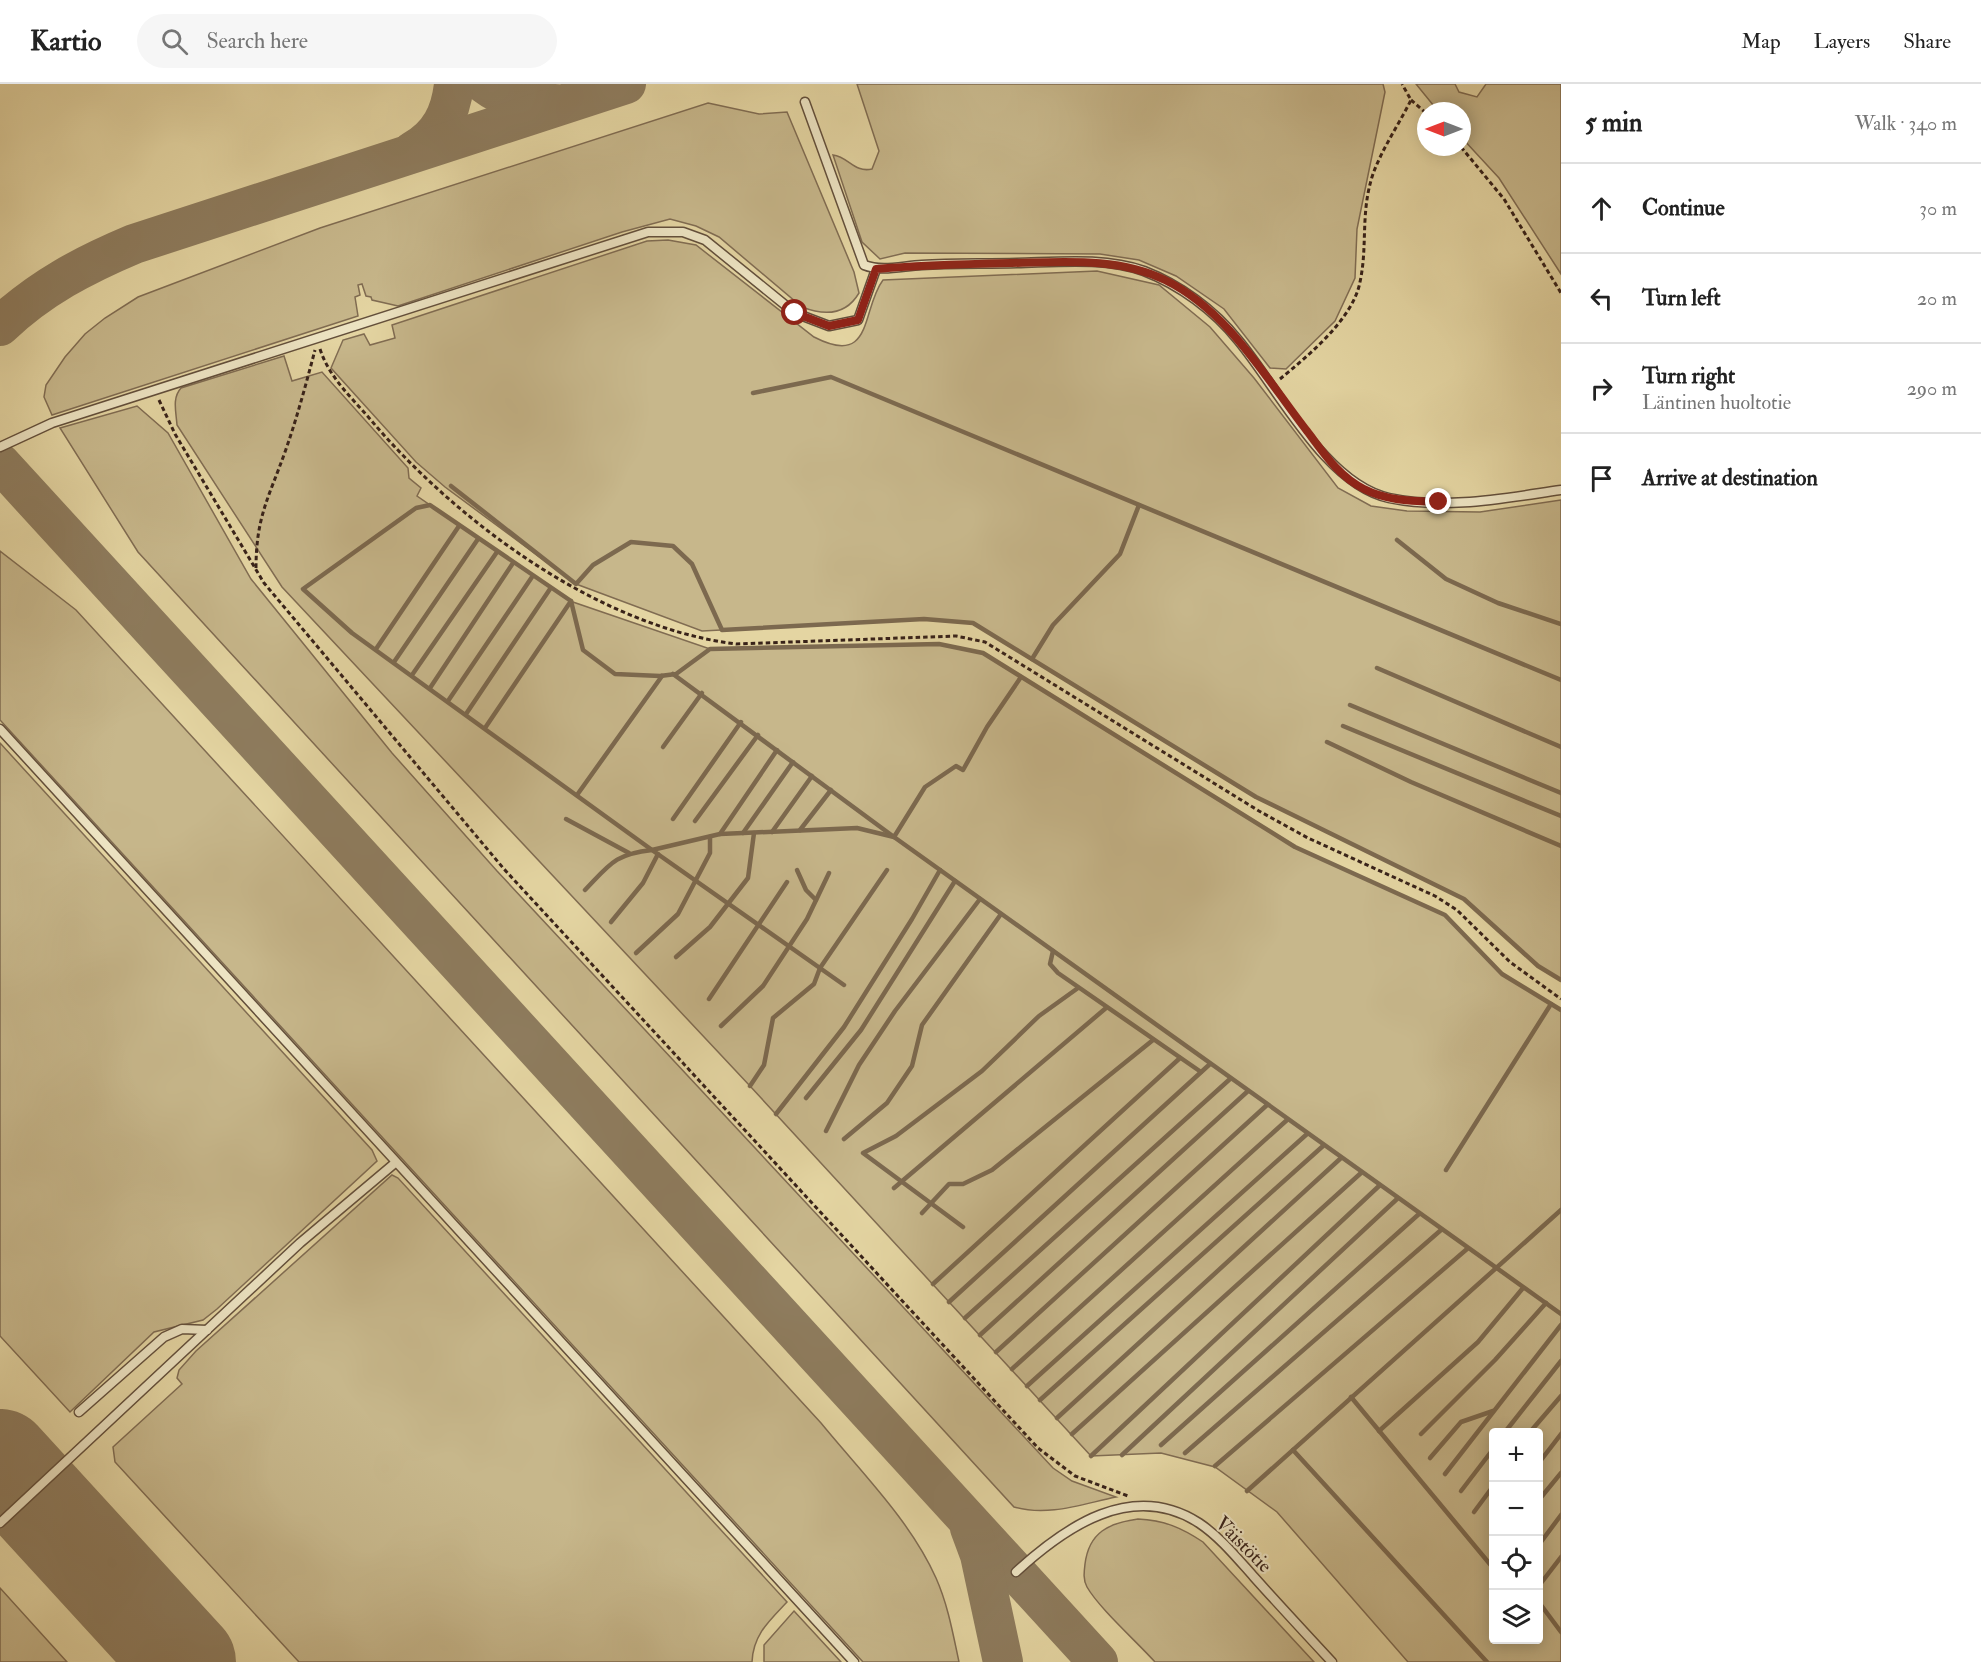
<!DOCTYPE html>
<html lang="en">
<head>
<meta charset="utf-8">
<style>
  :root { --surface:#fff; --page:#f6f6f6; --text:#222; --muted:#767676; --line:#e0e0e0 }
  body { margin:0; font-family:"IM FELL Double Pica",serif; background:var(--page); color:var(--text) }
  .controls { position:absolute; right:18px; bottom:18px; display:grid; overflow:hidden; border-radius:6px; box-shadow:0 3px 15px #0003 }
  .controls button { width:54px; height:54px; display:grid; place-items:center; padding:0; border:0; border-bottom:2px solid var(--line); background:var(--surface); color:var(--text); font:30px sans-serif }
  .compass { position:absolute; left:1417px; top:18px; width:54px; height:54px; border-radius:50%; background:var(--surface); box-shadow:0 3px 15px #0003; rotate:270deg }
  .stop { position:absolute; width:18px; height:18px; margin:-14px; border:4px solid #8f2418; border-radius:50%; background:#fff }
  .stop.end { background:#8f2418; border-color:#fff; box-shadow:0 2px 6px #0008 }
  .list { margin:0; padding:0; list-style:none }
  h2 { display:flex; justify-content:space-between; align-items:center; height:78px; margin:0; padding:0 24px; font-size:26px }
  h2 small { font-size:20px; font-weight:400; color:var(--muted) }
  .list li { display:grid; grid-template-columns:39px 1fr auto; gap:18px; align-items:center; box-sizing:border-box; height:90px; padding:0 24px; border-top:2px solid var(--line) }
  .list b { display:block; font-size:22px; white-space:nowrap }
  .list p { margin:0; font-size:20px; white-space:nowrap; color:var(--muted) }
  .list em { font-size:20px; font-style:normal; color:var(--muted) }
  .icon { flex:none; width:33px; height:33px; fill:none; stroke:currentColor; stroke-width:2; stroke-linecap:round; stroke-linejoin:round }
  .map { position:relative; flex:none; width:1561px; height:1578px; overflow:hidden }
  header { display:flex; align-items:center; gap:36px; box-sizing:border-box; height:84px; padding:0 30px; background:var(--surface); border-bottom:2px solid var(--line) }
  header strong { font-size:28px }
  nav { display:flex; gap:33px; margin-inline-start:auto; font-size:21px }
  .search { width:420px; height:54px; background:var(--page); display:flex; align-items:center; gap:15px; box-sizing:border-box; padding:0 21px; border-radius:33px; color:var(--muted); font-size:22px }
  main { display:flex }
  aside { flex:1; background:var(--surface) }
  .map>svg:first-child { display:block }
  .green { fill:#c7b78b; stroke:#806c52; stroke-width:1.5; fill-rule:evenodd }
  .lines { fill:none; stroke-linecap:round; stroke-linejoin:round }
  .stream { stroke:#7c694f; stroke-width:4.5 }
  .taxiway { stroke:#8e7c5e; stroke-width:40 }
  .runway { stroke:#8e7c5e; stroke-width:102 }
  .lane-casing { stroke:#634f3b; stroke-width:11 }
  .path { stroke:#382219; stroke-width:3; stroke-dasharray:4.5 3; stroke-linecap:butt }
  .lane { stroke:#ede4c3; stroke-width:8 }
  .route { stroke:#8f2418; stroke-width:8 }
  .labels { text-anchor:middle; stroke-width:4.5; stroke-linejoin:round; paint-order:stroke }
  .street-label { font-size:20px; fill:#382219; stroke:#ede4c3 }
</style>
</head>
<body>
<header>
<strong>Kartio</strong>
<div class="search"><svg class="icon" aria-label="search" viewBox="0 0 24 24"><circle cx="10" cy="10" r="6"/><path d="M15 15l6 6"/></svg>Search here</div>
<nav><a>Map</a><a>Layers</a><a>Share</a></nav>
</header>
<main>
<div class="map">
<svg width="1561" height="1578" viewBox="0 0 1561 1578">
  <rect width="100%" height="100%" fill="#e4d5a2"/>
  <filter id="stains"><feTurbulence type="fractalNoise" baseFrequency=".00333" numOctaves="4"/><feColorMatrix values="0 0 0 0 .2 0 0 0 0 .09 0 0 0 0 .02 0 0 0 .5 -.17"/></filter>
  <radialGradient id="worn" r=".72"><stop offset=".6" stop-color="#630" stop-opacity="0"/><stop offset="1" stop-color="#630" stop-opacity=".3"/></radialGradient>
  <g class="green">
    <path d="M857,0H1383L1385,8L1357,145L1355,194L1335,237L1286,285L1270,284L1224,225L1176,192L1139,176L1100,170L905,169L880,175L862,158L833,71C849,73 854,89 872,85L879,67Z"/>
    <path d="M1416,0H1455L1459,8L1477,13L1486,0H1561V190L1499,94L1462,54V27H1438Z"/>
    <path d="M708,19L759,30L787,28L854,188L859,209C846,231 825,232 802,223L719,153L696,142L670,135L622,148L398,222L372,216L371,213L366,212L362,200L358,201L360,211L355,213L358,232L52,331L44,313L46,301L65,273L85,250L105,234L138,213L320,144Z"/>
    <path d="M668,156L696,161L814,253C874,284 861,225 883,196L1097,187L1159,201L1210,243L1254,294L1338,404L1371,422L1407,427L1480,428L1561,416V896L1538,882L1464,815L1256,713L973,539L924,535L702,547L576,500L445,403L416,378L331,284L343,256L364,250L370,261L395,254L392,241L647,157Z"/>
    <path d="M284,272L292,297L322,288L408,384L409,394L421,404L417,412L570,517L710,565L939,560L983,569L1295,763L1445,831L1502,890L1561,926V1578H1408L1277,1428L1215,1383L1161,1369L1091,1372L750,1002L282,503L177,341C176,327 172,314 181,304ZM1494,1348H1538V1556H1494Z"/>
    <path d="M137,322L168,349L251,495L392,669L497,787L1053,1384L1072,1397L1116,1413C1082,1420 1048,1433 1014,1423L138,468L60,344Z"/>
    <path d="M0,467L76,526L821,1339C861,1388 910,1436 936,1494C948,1521 953,1550 959,1578H863L0,636Z"/>
    <path d="M0,659L372,1066L377,1077L217,1225L203,1236L154,1248L70,1328L0,1252Z"/>
    <path d="M392,1091L398,1094L787,1518C769,1537 753,1551 752,1578H299L115,1378L113,1363L182,1300L177,1294L179,1286L196,1267Z"/>
    <path d="M1138,1435C1164,1436 1182,1444 1203,1458L1314,1578H1155C1137,1558 1099,1524 1087,1503C1083,1496 1084,1488 1085,1480C1089,1448 1109,1439 1138,1435Z"/>
    <path d="M0,1504L67,1578H0Z"/>
    <path d="M794,1527L841,1578H764V1561Z"/>
  </g>
  <g class="lines">
    <g class="stream">
      <path d="M753,309L831,293L1561,596"/>
      <path d="M451,402L576,500L593,481L631,458L673,462L692,480L722,546L924,535L973,539L1256,713L1464,815L1538,882L1561,896"/>
      <path d="M1397,456L1446,495L1498,519L1561,540"/>
      <path d="M571,517L583,566L615,590L660,592L676,590L710,565L939,560L983,569L1295,763L1445,831L1502,890L1561,926"/>
      <path d="M376,565L459,442"/>
      <path d="M1032,575L1053,541L1120,470L1139,421"/>
      <path d="M394,578L478,455"/>
      <path d="M1377,584L1561,663"/>
      <path d="M673,590L894,753L925,703L956,682L963,686L987,643L1021,593"/>
      <path d="M412,591L497,468"/>
      <path d="M430,604L513,479"/>
      <path d="M448,617L532,493"/>
      <path d="M1350,621L1561,709"/>
      <path d="M466,630L550,505"/>
      <path d="M1343,642L1561,732"/>
      <path d="M485,644L571,517L430,421L416,424L303,505L352,549L652,766L720,750L743,749L857,744L894,753L1561,1230"/>
      <path d="M1327,658L1411,698L1561,762"/>
      <path d="M663,663L702,609"/>
      <path d="M577,711L662,592"/>
      <path d="M566,735L629,769"/>
      <path d="M673,735L741,638"/>
      <path d="M695,737L758,651"/>
      <path d="M800,746L831,706"/>
      <path d="M772,748L812,692"/>
      <path d="M743,749L793,678"/>
      <path d="M720,750L777,666"/>
      <path d="M797,786L806,806L816,816"/>
      <path d="M585,806C610,780 615,770 652,766L844,901"/>
      <path d="M611,838L643,799L658,770"/>
      <path d="M1053,867L1050,880L1058,889L1201,988"/>
      <path d="M636,869L678,830L710,769V753"/>
      <path d="M676,873L710,843L748,794L754,749"/>
      <path d="M709,915L787,798"/>
      <path d="M721,942L763,902L807,835L829,789"/>
      <path d="M750,1002L764,981L773,934L814,900L820,884L887,786"/>
      <path d="M806,1014L861,946L955,797"/>
      <path d="M776,1030L844,943L912,835L940,786"/>
      <path d="M826,1047L859,981L895,927L980,815"/>
      <path d="M844,1055L887,1019L912,982L922,941L1001,830"/>
      <path d="M1446,1086L1551,920"/>
      <path d="M894,1104L1106,924"/>
      <path d="M922,1129L949,1100H963L992,1086L1153,956"/>
      <path d="M963,1143L863,1069L896,1052L982,987L1039,932L1078,904"/>
      <path d="M933,1200L1180,974"/>
      <path d="M949,1218L1210,980"/>
      <path d="M965,1234L1230,995"/>
      <path d="M980,1251L1248,1007"/>
      <path d="M996,1268L1267,1021"/>
      <path d="M1012,1285L1287,1036"/>
      <path d="M1027,1302L1307,1050"/>
      <path d="M1351,1313L1494,1485"/>
      <path d="M1040,1316L1323,1062"/>
      <path d="M1057,1334L1341,1074"/>
      <path d="M1379,1347L1478,1258L1523,1204"/>
      <path d="M1505,1348L1561,1277"/>
      <path d="M1530,1348L1561,1312"/>
      <path d="M1072,1350L1361,1089"/>
      <path d="M1421,1350L1495,1276L1546,1219"/>
      <path d="M1161,1361L1419,1130"/>
      <path d="M1293,1366L1487,1578"/>
      <path d="M1185,1369L1441,1146"/>
      <path d="M1122,1371L1397,1115"/>
      <path d="M1091,1372L1379,1102"/>
      <path d="M1430,1374L1461,1338L1493,1327"/>
      <path d="M1538,1380L1561,1350"/>
      <path d="M1215,1382L1467,1165"/>
      <path d="M1445,1390L1561,1241"/>
      <path d="M1247,1407L1561,1126"/>
      <path d="M1461,1407L1494,1364"/>
      <path d="M1538,1417L1561,1389"/>
      <path d="M1474,1428L1494,1401"/>
      <path d="M1538,1462L1561,1431"/>
      <path d="M1538,1503L1561,1473"/>
      <path d="M1538,1517L1561,1548"/>
    </g>
    <g class="taxiway">
      <path d="M485,0C506,16 529,21 555,20"/>
      <path d="M413,67C440,52 451,29 454,0"/>
      <path d="M0,242C40,204 84,181 134,160L626,0"/>
      <path d="M0,379L1098,1578"/>
      <path d="M970,1444L980,1471L1003,1578"/>
    </g>
    <path class="runway" d="M0,1376L185,1578"/>
    <defs>
      <g id="lane">
        <path d="M805,18L864,181C882,188 902,182 922,181C953,179 985,180 1017,179C1058,178 1105,173 1144,187C1180,201 1214,226 1238,256C1278,304 1325,400 1389,414C1446,426 1505,414 1561,406"/>
        <path d="M0,363L52,339L648,148H683L705,156L795,229L829,242L858,236L876,185"/>
        <path d="M0,645L854,1578"/>
        <path d="M79,1328L164,1253L182,1245L207,1246"/>
        <path d="M0,1439L300,1159L395,1079"/>
        <path d="M1016,1488C1065,1443 1132,1396 1199,1439C1220,1453 1237,1474 1254,1493C1280,1522 1306,1550 1332,1578"/>
      </g>
    </defs>
    <use href="#lane" class="lane-casing"/>
    <g class="path">
      <path d="M1411,16L1426,29"/>
      <path d="M1461,63L1504,115L1561,209"/>
      <path d="M320,265C329,293 351,313 370,335C457,438 599,543 736,560L956,552L985,558L1259,727L1308,754L1435,812L1457,826L1510,878L1561,915"/>
      <path d="M1280,295C1308,272 1353,235 1360,198C1368,161 1360,129 1373,90C1382,65 1399,40 1411,16L1402,0"/>
      <path d="M159,316L175,350L264,499L504,785L1038,1364L1075,1392L1128,1412"/>
      <path d="M256,484C256,433 269,413 285,368C297,334 306,300 315,266"/>
    </g>
    <use href="#lane" class="lane"/>
  </g>
  <g class="lines">
    <path class="route" d="M795,229L829,242L858,236L876,185C921,181 967,180 1012,179C1063,178 1118,173 1165,196C1228,227 1265,293 1307,347C1323,368 1339,393 1364,405C1387,417 1414,417 1439,418"/>
  </g>
  <g class="labels">
    <g class="street-label">
      <text transform="translate(1244 1460) rotate(45)" y="7">Väistötie</text>
    </g>
  </g>
  <rect width="100%" height="100%" filter="url(#stains)"/>
  <rect width="100%" height="100%" fill="url(#worn)"/>
</svg>
<div class="controls">
<button>+</button>
<button>−</button>
<button><svg class="icon" aria-label="locate" viewBox="0 0 24 24"><circle cx="12" cy="12" r="6"/><path d="M12 2v4M12 18v4M2 12h4M18 12h4"/></svg></button>
<button><svg class="icon" aria-label="layers" viewBox="0 0 24 24"><path d="M12 4l9 5-9 5-9-5zM3 14l9 5 9-5"/></svg></button>
</div>
<svg class="compass" viewBox="-18 -18 36 36"><path d="M0-13l5 13h-10z" fill="#e53935"/><path d="M0 13l5-13h-10z" fill="#767676"/></svg>
<div class="stop" style="left:795px;top:229px"></div>
<div class="stop end" style="left:1439px;top:418px"></div>
</div>
<aside>
<h2>5 min<small>Walk · 340 m</small></h2>
<ul class="list">
<li><svg class="icon" aria-label="ahead" viewBox="0 0 24 24"><path d="M12 20V5M6 11l6-6 6 6"/></svg><div><b>Continue</b></div><em>30 m</em></li>
<li><svg class="icon" aria-label="left" viewBox="0 0 24 24"><path d="M17 20v-9H6M10 6l-5 5 5 5"/></svg><div><b>Turn left</b></div><em>20 m</em></li>
<li><svg class="icon" aria-label="right" viewBox="0 0 24 24"><path d="M7 20v-9h11M14 6l5 5-5 5"/></svg><div><b>Turn right</b><p>Läntinen huoltotie</p></div><em>290 m</em></li>
<li><svg class="icon" aria-label="arrive" viewBox="0 0 24 24"><path d="M6 21V4h12l-3 4 3 4H6"/></svg><div><b>Arrive at destination</b></div></li>
</ul>
</aside>
</main>
</body>
</html>
